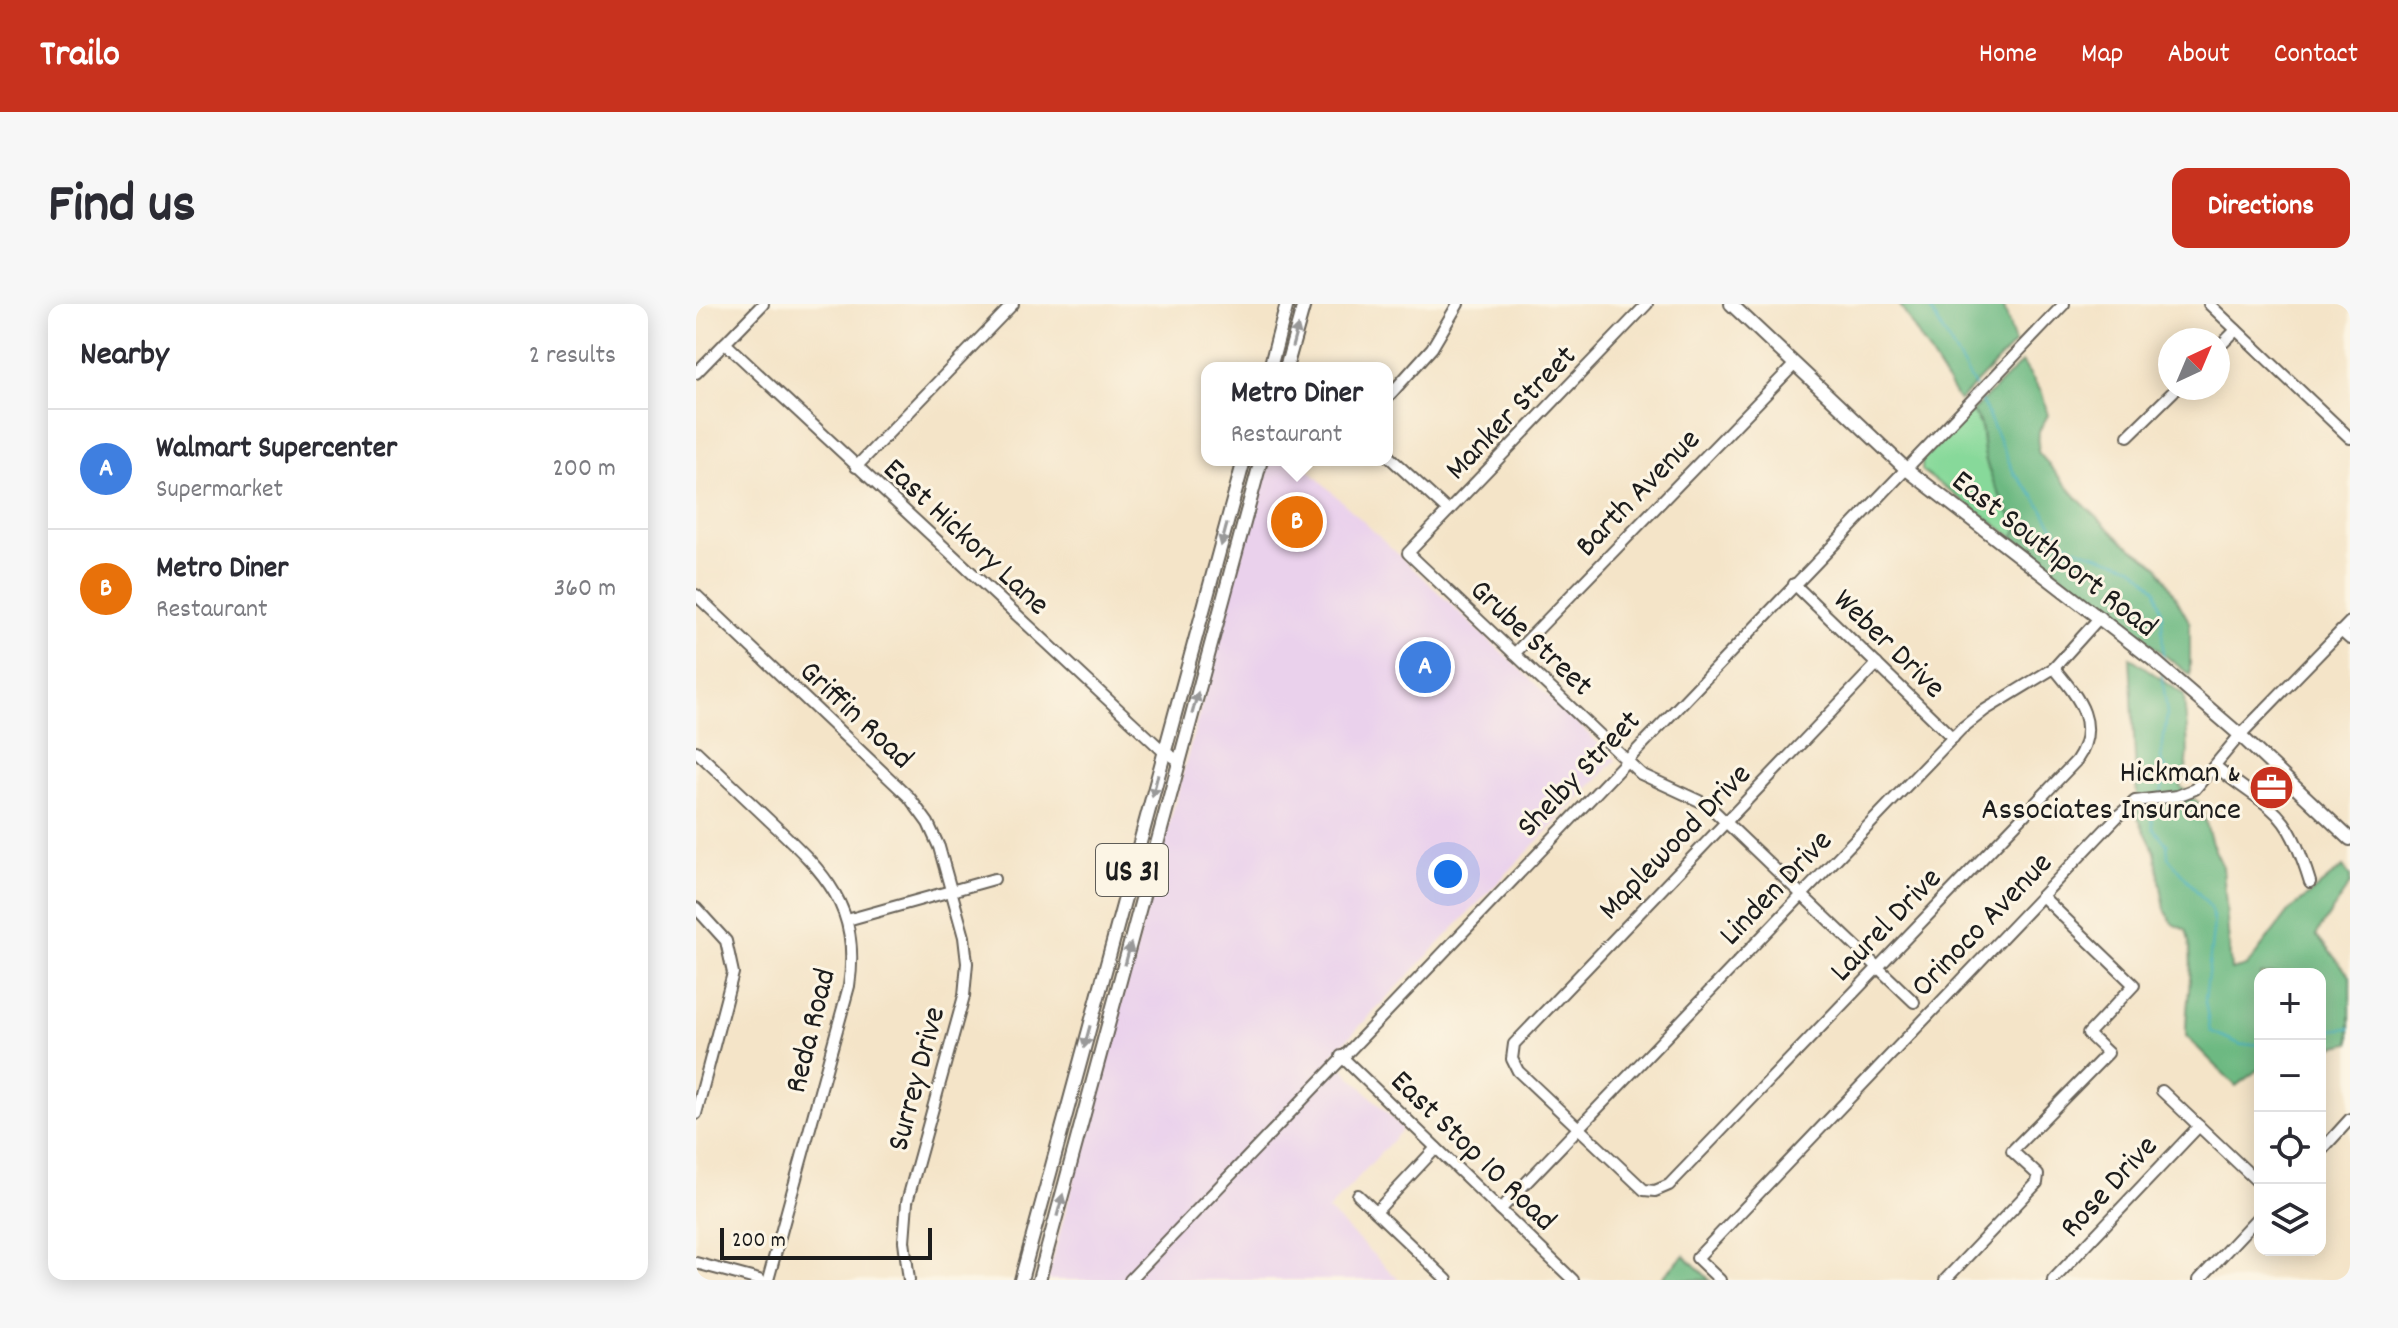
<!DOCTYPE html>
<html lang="en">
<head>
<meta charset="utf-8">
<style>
  :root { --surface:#fff; --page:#f7f7f7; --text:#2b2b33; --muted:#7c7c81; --line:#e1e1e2; --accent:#c8321e }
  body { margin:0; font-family:Dekko,sans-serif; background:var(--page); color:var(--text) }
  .controls { position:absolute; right:24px; bottom:24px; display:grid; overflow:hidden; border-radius:16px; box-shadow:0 4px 20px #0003 }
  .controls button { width:72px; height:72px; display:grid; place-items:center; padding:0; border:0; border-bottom:2px solid var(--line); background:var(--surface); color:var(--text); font:40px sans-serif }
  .compass { position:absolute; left:1462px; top:24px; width:72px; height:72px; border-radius:50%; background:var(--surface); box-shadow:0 4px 20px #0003; rotate:44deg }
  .scale { position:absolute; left:24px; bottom:20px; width:212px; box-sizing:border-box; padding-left:8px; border:4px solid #1c1c1c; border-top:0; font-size:22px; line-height:28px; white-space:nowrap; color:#1c1c1c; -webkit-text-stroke:6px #fcf5e5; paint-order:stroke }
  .you { position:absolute; left:752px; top:570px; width:28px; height:28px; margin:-20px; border:6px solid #fff; border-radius:50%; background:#1a73e8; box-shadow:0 0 0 12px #1a73e833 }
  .badge { display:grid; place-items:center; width:52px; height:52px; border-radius:50%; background:var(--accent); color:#fff; font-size:26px; font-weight:700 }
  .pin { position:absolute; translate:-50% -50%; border:4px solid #fff; box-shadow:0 2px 8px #0006 }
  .popup { position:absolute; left:505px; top:58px; width:192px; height:104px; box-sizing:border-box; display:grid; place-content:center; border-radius:16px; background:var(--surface); filter:drop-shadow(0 2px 6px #0005); font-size:26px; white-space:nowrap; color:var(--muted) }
  .popup b { font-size:30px; color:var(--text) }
  .popup::after { content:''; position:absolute; left:50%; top:100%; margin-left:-16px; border:16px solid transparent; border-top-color:var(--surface) }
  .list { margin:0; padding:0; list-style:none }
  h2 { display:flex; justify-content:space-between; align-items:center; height:104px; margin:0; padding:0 32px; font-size:34px }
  h2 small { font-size:26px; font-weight:400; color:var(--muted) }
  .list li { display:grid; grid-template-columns:52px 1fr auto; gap:24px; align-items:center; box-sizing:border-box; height:120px; padding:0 32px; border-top:2px solid var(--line) }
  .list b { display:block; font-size:30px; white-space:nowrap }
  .list p { margin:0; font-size:26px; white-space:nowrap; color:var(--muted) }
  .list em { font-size:26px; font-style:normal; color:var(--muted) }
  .icon { flex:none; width:44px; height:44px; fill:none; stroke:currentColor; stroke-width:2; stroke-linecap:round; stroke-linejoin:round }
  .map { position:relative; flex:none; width:1654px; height:976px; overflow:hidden; border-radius:16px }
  header { display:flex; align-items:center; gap:48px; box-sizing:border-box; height:112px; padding:0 40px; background:var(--accent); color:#fff }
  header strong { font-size:38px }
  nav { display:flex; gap:44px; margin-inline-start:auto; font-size:28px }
  .intro { display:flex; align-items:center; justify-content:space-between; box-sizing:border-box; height:192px; padding:0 48px }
  h1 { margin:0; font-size:56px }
  .button { padding:20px 36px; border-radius:16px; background:var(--accent); color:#fff; font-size:28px; font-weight:700 }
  main { display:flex; gap:48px; padding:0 48px }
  aside { flex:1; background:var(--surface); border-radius:16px; box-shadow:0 4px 20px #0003 }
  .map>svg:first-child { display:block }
  .built { fill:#ead1ec }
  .green { fill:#87d99a; stroke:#527a5b; stroke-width:2 }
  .forest { fill:#6db982; stroke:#446a4f; stroke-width:2 }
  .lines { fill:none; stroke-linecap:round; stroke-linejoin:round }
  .stream { stroke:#3faebd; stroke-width:2 }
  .minor-casing { stroke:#686258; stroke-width:14 }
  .major-casing { stroke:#686258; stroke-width:16 }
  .minor { stroke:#fff; stroke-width:10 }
  .major { stroke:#fff; stroke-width:12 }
  .oneway { fill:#999 }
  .labels { text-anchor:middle; stroke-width:6; stroke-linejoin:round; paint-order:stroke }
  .shield { fill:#fcf5e5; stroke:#5f5d58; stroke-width:2 }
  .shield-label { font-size:30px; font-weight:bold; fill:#1c1c1c }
  .street-label { font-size:32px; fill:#1c1c1c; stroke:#fcf5e5 }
  .poi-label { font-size:32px; fill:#1c1c1c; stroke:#fcf5e5; text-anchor:end }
</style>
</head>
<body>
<header>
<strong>Trailo</strong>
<nav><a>Home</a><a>Map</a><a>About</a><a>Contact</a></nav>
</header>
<div class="intro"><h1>Find us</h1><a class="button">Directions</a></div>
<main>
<aside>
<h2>Nearby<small>2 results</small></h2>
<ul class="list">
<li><span class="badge" style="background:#3f7fe0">A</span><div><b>Walmart Supercenter</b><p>Supermarket</p></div><em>200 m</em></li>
<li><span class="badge" style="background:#e8710a">B</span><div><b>Metro Diner</b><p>Restaurant</p></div><em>360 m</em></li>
</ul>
</aside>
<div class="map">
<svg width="1654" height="976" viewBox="0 0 1654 976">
  <rect width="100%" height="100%" fill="#fcf5e5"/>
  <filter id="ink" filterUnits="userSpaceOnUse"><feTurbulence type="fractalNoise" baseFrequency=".0125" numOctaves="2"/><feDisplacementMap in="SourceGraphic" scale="16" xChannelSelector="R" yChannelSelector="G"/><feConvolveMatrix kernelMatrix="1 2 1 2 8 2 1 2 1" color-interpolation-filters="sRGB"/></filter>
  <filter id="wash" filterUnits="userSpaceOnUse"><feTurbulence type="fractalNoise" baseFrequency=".006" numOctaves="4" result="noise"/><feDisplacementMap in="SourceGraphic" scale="32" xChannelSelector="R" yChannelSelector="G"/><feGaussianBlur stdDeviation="1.8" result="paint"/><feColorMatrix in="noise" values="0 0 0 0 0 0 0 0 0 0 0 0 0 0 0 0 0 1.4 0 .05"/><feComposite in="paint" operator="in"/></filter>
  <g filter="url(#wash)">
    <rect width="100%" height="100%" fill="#f4e4c8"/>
    <path class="built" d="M571,156H602L920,456L635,752L707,825L632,906L703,976H351Z"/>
    <path class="green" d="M1276,107C1290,127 1284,127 1288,148C1293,174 1310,201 1322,224L1317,233L1226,167V156Z"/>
    <g class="forest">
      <path d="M1203,0H1307L1319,39L1263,97Z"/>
      <path d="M1326,58L1346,89L1352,111L1343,127L1342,148L1383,196L1426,237L1462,262L1494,319V371L1317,233L1322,224C1309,201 1292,174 1288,148C1285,127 1290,127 1276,107Z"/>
      <path d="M1434,353L1488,391C1489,418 1498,458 1484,482L1505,501L1516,540L1527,563L1535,666L1551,662L1592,608L1647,563L1654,572V580L1620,631L1654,672V739L1624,746V670H1564V764L1540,782L1490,732C1489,696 1501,660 1490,626L1477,620L1469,606L1459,548L1442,514Z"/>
      <path d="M988,951L1014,976H964Z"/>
    </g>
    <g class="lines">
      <g class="stream">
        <path d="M1231,0L1280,84"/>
        <path d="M1284,93L1318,169L1338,192L1366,235L1376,243L1438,263L1460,285L1466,311L1467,359"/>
        <path d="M1465,488L1471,467L1465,455L1471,410L1466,369"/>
        <path d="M1461,497L1456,509L1457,524L1471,540L1472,553L1514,603L1518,618L1509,696L1514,727L1546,741L1564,740"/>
        <path d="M1624,727L1654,724"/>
      </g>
    </g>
  </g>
  <g filter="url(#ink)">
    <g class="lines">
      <defs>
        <g id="minor">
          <path d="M951,0L712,249L945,470L1012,501L1218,698"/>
          <path d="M1513,0L1654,134"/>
          <path d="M29,39L467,447L484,457"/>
          <path d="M1522,44L1540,26"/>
          <path d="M0,69L67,0"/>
          <path d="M691,94L736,44L762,0"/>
          <path d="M1432,132L1481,84"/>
          <path d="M691,151L752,207"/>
          <path d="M160,163L317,0"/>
          <path d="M1098,280L1257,434"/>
          <path d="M0,291L213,493L232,519L243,543L268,633L271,659L268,692L211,898L208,937L213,976"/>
          <path d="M1645,327L1654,335"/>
          <path d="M818,350L1099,60"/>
          <path d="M1181,360L818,740L816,755L822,767L948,886L959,887L973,881L1380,457C1406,420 1382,393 1358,364"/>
          <path d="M0,447C25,471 51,495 76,519C129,569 165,603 153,682L72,976"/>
          <path d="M1519,462C1577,509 1590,500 1614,578"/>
          <path d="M0,604L30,637L37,669L0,810"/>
          <path d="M151,616L298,575"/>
          <path d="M645,752L877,976"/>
          <path d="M1466,787L1564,880"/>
          <path d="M1624,848L1654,815"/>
          <path d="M662,891L751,976"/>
          <path d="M804,906L1265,425L1289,406L1358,364L1404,313"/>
          <path d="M680,908L740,844"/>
          <path d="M0,959L63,976"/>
          <path d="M434,976L1368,0"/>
          <path d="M1024,976L1001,954L1423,511L1439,497L1481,492L1499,485L1544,431L1654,318"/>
          <path d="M1249,976L1341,879L1342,871L1316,847L1412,749L1392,730L1438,681L1346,592"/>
          <path d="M1357,976L1503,822"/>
          <path d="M1503,976L1564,911"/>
        </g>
        <g id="major">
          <path d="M1035,0L1209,164L1456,355L1544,431L1654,535"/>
          <path d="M574,64L591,0"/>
          <path d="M590,64L608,0"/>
          <path d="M325,976L548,156"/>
          <path d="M343,976L565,156"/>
        </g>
      </defs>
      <use href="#minor" class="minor-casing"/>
      <use href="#major" class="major-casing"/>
      <use href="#minor" class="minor"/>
      <use href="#major" class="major"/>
    </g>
    <defs><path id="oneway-solid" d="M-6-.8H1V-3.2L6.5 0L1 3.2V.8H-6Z" transform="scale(2)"/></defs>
    <g class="oneway">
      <use href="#oneway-solid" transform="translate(599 32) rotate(-75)"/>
      <use href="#oneway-solid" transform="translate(528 231) rotate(105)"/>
      <use href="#oneway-solid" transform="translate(499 399) rotate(-75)"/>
      <use href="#oneway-solid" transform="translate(459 482) rotate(104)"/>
      <use href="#oneway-solid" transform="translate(432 650) rotate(-75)"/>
      <use href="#oneway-solid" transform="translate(391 733) rotate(105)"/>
      <use href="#oneway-solid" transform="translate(364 901) rotate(-75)"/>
    </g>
  </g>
  <defs>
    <symbol id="office-disc" viewBox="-11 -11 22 22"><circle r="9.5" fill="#c8321e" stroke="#fcf5e5"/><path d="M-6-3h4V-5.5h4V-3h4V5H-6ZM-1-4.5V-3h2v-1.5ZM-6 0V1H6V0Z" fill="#fff"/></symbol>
  </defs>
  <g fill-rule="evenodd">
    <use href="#office-disc" x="1550" y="458" width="51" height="51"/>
  </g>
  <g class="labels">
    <rect class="shield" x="400" y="540" width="72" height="52" rx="6"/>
    <g class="shield-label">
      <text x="436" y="576">US 31</text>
    </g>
    <g class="street-label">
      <text transform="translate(813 107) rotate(-46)" y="11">Manker Street</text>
      <text transform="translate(940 187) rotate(-46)" y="11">Barth Avenue</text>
      <text transform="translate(272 231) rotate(43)" y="11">East Hickory Lane</text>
      <text transform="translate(1360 248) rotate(38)" y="11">East Southport Road</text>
      <text transform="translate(837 332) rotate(43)" y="11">Grube Street</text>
      <text transform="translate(1195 338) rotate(44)" y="11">Weber Drive</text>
      <text transform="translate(162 409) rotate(43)" y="11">Griffin Road</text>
      <text transform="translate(881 468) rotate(-46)" y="11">Shelby Street</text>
      <text transform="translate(977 536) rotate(-46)" y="11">Maplewood Drive</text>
      <text transform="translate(1078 582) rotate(-46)" y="11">Linden Drive</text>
      <text transform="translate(1188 619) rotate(-46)" y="11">Laurel Drive</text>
      <text transform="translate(1284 619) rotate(-46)" y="11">Orinoco Avenue</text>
      <text transform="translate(112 726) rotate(-76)" y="11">Reda Road</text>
      <text transform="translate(218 774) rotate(-75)" y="11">Surrey Drive</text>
      <text transform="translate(779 845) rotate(44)" y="11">East Stop 10 Road</text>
      <text transform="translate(1411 881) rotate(-47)" y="11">Rose Drive</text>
    </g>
    <g class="poi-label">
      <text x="1545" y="477">Hickman &amp;<tspan x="1545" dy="37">Associates Insurance</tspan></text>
    </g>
  </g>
</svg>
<div class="controls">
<button>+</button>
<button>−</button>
<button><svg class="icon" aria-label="locate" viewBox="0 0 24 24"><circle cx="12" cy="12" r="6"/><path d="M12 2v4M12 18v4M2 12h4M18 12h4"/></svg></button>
<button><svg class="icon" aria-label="layers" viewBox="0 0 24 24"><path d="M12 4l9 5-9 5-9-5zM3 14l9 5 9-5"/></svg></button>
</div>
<svg class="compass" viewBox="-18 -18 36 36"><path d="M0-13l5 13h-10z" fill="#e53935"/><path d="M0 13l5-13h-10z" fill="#7c7c81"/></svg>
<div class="scale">200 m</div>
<div class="you"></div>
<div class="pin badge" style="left:729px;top:363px;background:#3f7fe0">A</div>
<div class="pin badge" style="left:601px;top:218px;background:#e8710a">B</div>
<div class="popup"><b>Metro Diner</b>Restaurant</div>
</div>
</main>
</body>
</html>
